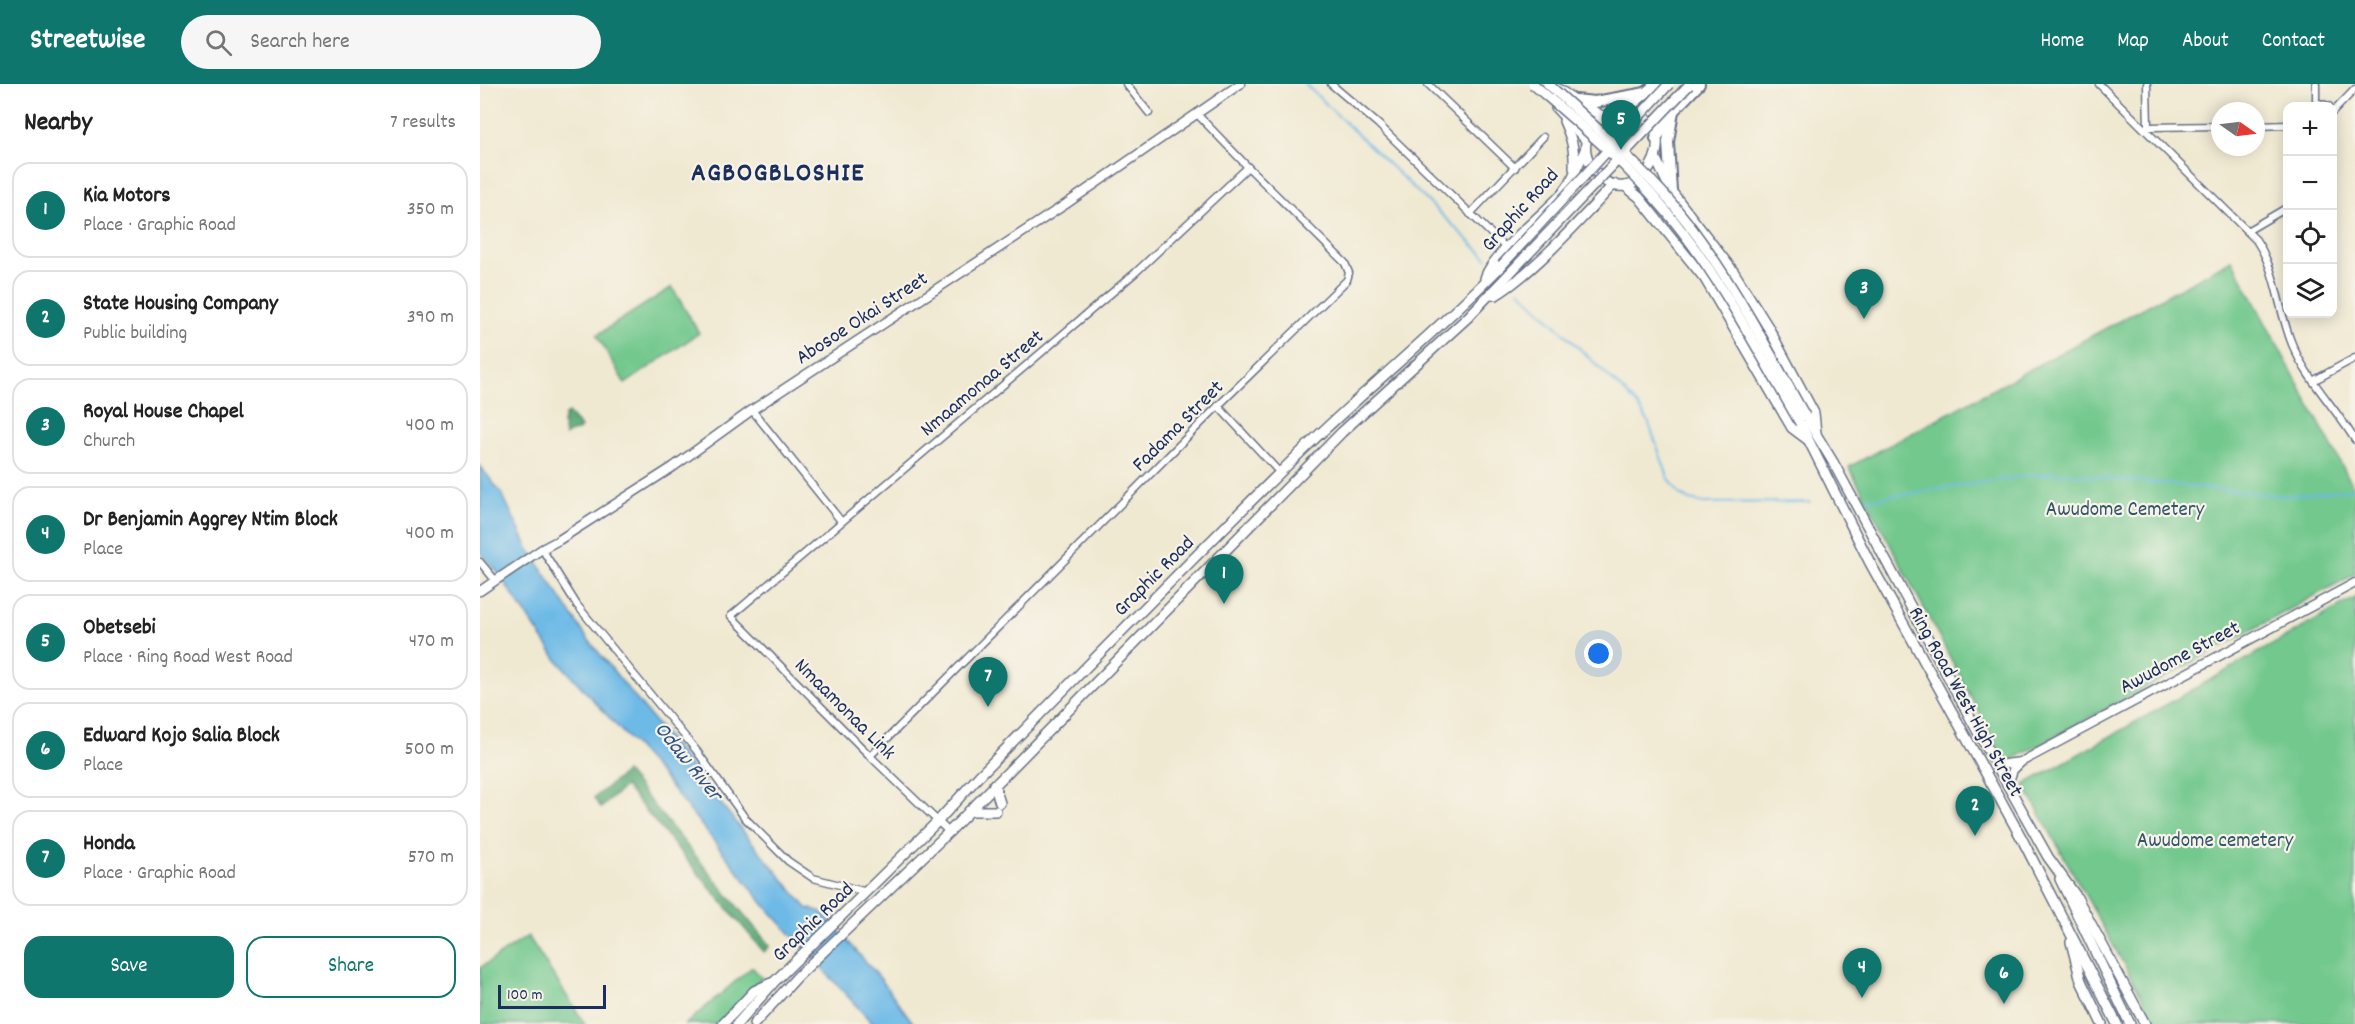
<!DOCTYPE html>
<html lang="en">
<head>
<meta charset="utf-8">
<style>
  :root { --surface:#fff; --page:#f6f6f6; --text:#222; --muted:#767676; --line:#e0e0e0; --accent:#0f766e }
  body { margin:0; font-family:Dekko,sans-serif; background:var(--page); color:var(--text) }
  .controls { position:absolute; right:18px; top:18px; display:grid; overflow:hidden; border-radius:12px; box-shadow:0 3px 15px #0003 }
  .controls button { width:54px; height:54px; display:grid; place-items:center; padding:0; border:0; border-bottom:2px solid var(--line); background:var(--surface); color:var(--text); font:30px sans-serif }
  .compass { position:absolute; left:1731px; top:18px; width:54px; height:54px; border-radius:50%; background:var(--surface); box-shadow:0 3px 15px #0003; rotate:104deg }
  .scale { position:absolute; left:18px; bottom:15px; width:108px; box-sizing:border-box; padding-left:6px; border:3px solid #1b2f5e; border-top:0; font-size:16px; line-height:21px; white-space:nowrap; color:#1b2f5e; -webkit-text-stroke:4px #f7f3e8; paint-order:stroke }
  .you { position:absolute; left:1119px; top:570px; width:21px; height:21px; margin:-15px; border:4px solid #fff; border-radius:50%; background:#1a73e8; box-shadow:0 0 0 9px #1a73e833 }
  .badge { display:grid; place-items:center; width:39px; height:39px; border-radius:50%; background:var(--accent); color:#fff; font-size:20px; font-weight:700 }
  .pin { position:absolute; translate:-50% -50px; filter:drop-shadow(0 2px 3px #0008) }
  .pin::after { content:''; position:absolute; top:32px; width:21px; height:18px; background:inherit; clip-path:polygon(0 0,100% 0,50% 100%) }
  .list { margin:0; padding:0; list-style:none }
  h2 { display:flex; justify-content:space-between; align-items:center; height:78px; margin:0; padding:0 24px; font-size:26px }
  h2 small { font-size:20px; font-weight:400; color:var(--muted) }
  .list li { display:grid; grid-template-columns:39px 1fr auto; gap:18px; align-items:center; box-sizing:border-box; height:96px; margin:0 12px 12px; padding:0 12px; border:2px solid var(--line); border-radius:18px }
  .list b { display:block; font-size:22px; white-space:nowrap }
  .list p { margin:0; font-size:20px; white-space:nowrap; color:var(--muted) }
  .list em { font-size:20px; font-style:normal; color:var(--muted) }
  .actions { display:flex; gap:12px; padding:18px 24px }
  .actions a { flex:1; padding:14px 0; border:2px solid var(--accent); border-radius:18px; text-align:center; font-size:21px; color:var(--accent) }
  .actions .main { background:var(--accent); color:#fff }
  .icon { flex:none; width:33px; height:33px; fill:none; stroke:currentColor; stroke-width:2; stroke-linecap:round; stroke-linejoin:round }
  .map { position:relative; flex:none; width:1875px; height:940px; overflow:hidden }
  header { display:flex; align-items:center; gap:36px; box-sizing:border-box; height:84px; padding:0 30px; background:var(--accent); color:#fff }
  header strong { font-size:28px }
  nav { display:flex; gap:33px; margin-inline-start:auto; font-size:21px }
  .search { width:420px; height:54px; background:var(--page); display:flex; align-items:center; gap:15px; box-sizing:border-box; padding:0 21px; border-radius:33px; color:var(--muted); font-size:22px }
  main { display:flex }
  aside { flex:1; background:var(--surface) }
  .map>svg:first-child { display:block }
  .green { fill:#72c88d; stroke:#467c76; stroke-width:1.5 }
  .forest { fill:#5dac78; stroke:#3c6e6b; stroke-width:1.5 }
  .water { fill:#6dbae7; stroke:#4474a2; stroke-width:1.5 }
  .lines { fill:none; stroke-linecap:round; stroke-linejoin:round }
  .stream { stroke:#6dbae7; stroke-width:2 }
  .street-casing { stroke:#667087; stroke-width:9 }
  .secondary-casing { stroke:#667087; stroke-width:11 }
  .primary-casing { stroke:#667087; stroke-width:12 }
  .highway-casing { stroke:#667087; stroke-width:14 }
  .street { stroke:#fff; stroke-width:6 }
  .secondary { stroke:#fff; stroke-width:8 }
  .primary { stroke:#fff; stroke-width:9 }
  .highway { stroke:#fff; stroke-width:10 }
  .primary-bridge-casing { stroke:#667087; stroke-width:12; stroke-linecap:butt }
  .primary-bridge { stroke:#fff; stroke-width:9 }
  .labels { text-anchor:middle; stroke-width:4.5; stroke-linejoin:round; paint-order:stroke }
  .street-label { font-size:21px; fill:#1b2f5e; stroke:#f7f3e8 }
  .park-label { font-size:21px; fill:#31556a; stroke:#f7f3e8 }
  .water-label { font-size:22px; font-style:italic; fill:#305280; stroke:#f7f3e8 }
  .district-label { font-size:27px; font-weight:bold; letter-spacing:1.5px; fill:#1b2f5e; stroke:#f7f3e8 }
</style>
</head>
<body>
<header>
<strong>Streetwise</strong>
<div class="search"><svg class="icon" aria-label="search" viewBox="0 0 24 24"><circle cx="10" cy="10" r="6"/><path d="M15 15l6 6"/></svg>Search here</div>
<nav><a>Home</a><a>Map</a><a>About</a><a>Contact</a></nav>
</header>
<main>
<aside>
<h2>Nearby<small>7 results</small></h2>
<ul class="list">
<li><span class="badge">1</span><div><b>Kia Motors</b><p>Place · Graphic Road</p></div><em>350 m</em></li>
<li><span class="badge">2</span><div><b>State Housing Company</b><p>Public building</p></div><em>390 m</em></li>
<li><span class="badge">3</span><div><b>Royal House Chapel</b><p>Church</p></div><em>400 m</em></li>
<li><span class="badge">4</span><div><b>Dr Benjamin Aggrey Ntim Block</b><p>Place</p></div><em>400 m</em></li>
<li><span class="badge">5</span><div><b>Obetsebi</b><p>Place · Ring Road West Road</p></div><em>470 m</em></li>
<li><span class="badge">6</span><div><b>Edward Kojo Salia Block</b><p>Place</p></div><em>500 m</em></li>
<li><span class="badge">7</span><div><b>Honda</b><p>Place · Graphic Road</p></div><em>570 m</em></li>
</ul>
<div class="actions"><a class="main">Save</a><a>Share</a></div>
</aside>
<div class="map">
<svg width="1875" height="940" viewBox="0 0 1875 940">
  <rect width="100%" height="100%" fill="#f7f3e8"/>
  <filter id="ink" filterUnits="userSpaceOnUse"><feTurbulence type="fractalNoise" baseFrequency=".0167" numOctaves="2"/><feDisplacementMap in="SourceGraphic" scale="12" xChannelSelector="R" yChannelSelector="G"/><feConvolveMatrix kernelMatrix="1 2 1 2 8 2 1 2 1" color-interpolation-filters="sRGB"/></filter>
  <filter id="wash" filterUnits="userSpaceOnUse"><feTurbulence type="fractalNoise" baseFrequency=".008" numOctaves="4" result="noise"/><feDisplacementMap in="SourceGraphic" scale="24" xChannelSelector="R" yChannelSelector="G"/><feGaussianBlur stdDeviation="1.35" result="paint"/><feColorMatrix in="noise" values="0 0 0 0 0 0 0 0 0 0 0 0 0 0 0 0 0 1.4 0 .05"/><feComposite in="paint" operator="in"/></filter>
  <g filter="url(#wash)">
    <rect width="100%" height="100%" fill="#f0e9d2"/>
    <g class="green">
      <path d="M1752,176L1875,406V490L1526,679L1369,383Z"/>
      <path d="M192,203L219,249L145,300L117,251Z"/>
      <path d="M1875,514V940H1677L1544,701Z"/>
      <path d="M48,852L105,940H0V884Z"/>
      <path d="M272,883L282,894L239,940H206Z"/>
    </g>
    <g class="forest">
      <path d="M88,329L101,343L98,347L91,348L85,352L83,339L85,331Z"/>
      <path d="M146,688L290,862L284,868L145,702L121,724L114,714Z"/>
    </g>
    <path class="water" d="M0,382L22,410L48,464L107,554L271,757L327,824L342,828L400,894L434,940H393L287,824L184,694L77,576L16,486L0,469Z"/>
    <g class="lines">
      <g class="stream">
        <path d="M825,0L1007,174"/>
        <path d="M1039,206L1156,319L1168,337L1188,393L1200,411L1210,416L1224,419L1330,418"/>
        <path d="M1385,416L1553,391L1577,389L1804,412L1875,405"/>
      </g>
    </g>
  </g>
  <g filter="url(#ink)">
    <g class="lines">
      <defs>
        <g id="street">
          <path d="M646,0L669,29"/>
          <path d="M851,0L898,40L1027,165"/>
          <path d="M948,0L1035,84"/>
          <path d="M1619,0L1776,156C1797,187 1798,226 1812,260C1827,296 1855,323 1875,356"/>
          <path d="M1667,0L1668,44"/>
          <path d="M1836,0V22"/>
          <path d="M1836,18L1849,22"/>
          <path d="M1852,29L1875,5"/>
          <path d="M1776,42L1808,41"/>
          <path d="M1669,43L1740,42"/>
          <path d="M990,130L1063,53"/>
          <path d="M1767,147L1808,123"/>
          <path d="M1833,297L1875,274"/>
          <path d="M738,322L800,389"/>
          <path d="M272,326L361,437"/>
          <path d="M62,465L97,521L216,666L265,734L308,777L333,794L387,808"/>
          <path d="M0,478L15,496"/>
          <path d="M390,672L738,322L867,196L869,189L865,179L768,83L717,30"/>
          <path d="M469,748L390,672L251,532L655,189L768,83"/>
        </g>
        <g id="secondary">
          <path d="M0,507L62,465L79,456L193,383L272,326L586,120L760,0"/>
          <path d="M1517,681L1541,678L1875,499"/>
          <path d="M1528,700L1533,686L1541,678"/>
        </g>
        <g id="primary">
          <path d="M1075,3L1104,22L1124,33"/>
          <path d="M1076,24L1105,55"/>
          <path d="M1142,25C1220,37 1150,150 1110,79C1096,55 1118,30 1142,25Z"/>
          <path d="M1084,37C1091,53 1095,65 1094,84"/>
          <path d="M1175,73L1191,107L1253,187L1288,243L1334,329L1336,349"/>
          <path d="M1145,102L1159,113L1225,195L1312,344L1328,356"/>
          <path d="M1005,195C1010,172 1065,129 1083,109L1090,99L1105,66"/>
          <path d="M1011,209L1016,211C1055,187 1102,134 1134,100"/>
          <path d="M1325,332L1353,378L1498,648L1568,773L1596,812L1665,940"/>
          <path d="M1320,339L1389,477L1542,755L1637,940"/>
          <path d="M514,700L520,719"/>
          <path d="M489,727H516"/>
          <path d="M1580,795L1650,940"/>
          <path d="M1591,858L1601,897L1622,940"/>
          <path d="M243,940L274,907L291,899"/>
          <path d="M257,940L295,897L459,736L499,692C607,583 713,473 823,366C888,303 959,246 1022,181"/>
          <path d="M274,940L318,892L469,748L862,348L987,234L1030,189"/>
        </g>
        <g id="highway">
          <path d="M1095,16L1115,18L1166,9"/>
          <path d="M1142,25L1155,18L1176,0"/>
          <path d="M1176,55L1193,27L1219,0"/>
          <path d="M1191,107L1188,58L1193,27"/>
        </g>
      </defs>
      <use href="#street" class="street-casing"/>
      <use href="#secondary" class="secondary-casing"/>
      <use href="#primary" class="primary-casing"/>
      <use href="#highway" class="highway-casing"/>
      <use href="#street" class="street"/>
      <use href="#secondary" class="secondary"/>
      <use href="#primary" class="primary"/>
      <use href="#highway" class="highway"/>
      <defs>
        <g id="primary-bridge">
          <path d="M1053,0C1099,40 1147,80 1185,126C1239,190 1278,267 1320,339"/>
          <path d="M1068,0C1116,44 1167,86 1207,138C1253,198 1288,266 1325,332"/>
          <path d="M1022,181L1189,0"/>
          <path d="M1030,189L1209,1"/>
        </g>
      </defs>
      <use href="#primary-bridge" class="primary-bridge-casing"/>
      <use href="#primary-bridge" class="primary-bridge"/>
    </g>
  </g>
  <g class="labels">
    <g class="street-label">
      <text transform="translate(1039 125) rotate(-48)" y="7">Graphic Road</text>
      <text transform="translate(381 233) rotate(-33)" y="7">Abosoe Okai Street</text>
      <text transform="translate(501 298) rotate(-40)" y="7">Nmaamonaa Street</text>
      <text transform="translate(697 341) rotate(-45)" y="7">Fadama Street</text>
      <text transform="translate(673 491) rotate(-45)" y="7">Graphic Road</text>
      <text transform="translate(1699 572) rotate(-28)" y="7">Awudome Street</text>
      <text transform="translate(1487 617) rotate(61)" y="7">Ring Road West High Street</text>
      <text transform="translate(366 624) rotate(45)" y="7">Nmaamonaa Link</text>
      <text transform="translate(332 837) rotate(-44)" y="7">Graphic Road</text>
    </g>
    <g class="park-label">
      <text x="1645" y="431">Awudome Cemetery</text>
      <text x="1735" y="762">Awudome cemetery</text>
    </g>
    <g class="water-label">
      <text transform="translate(210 676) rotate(51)" y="8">Odaw River</text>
    </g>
    <g class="district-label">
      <text x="298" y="96">AGBOGBLOSHIE</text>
    </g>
  </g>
</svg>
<div class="controls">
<button>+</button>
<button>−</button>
<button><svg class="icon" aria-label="locate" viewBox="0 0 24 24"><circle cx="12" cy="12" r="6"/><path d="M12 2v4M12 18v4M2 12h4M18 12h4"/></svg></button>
<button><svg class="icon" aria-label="layers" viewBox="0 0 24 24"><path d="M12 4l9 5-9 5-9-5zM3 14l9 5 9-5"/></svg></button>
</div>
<svg class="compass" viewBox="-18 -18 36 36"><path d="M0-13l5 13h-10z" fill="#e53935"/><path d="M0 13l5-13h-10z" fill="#767676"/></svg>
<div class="scale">100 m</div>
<div class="you"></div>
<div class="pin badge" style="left:744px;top:520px">1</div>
<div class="pin badge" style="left:1495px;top:752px">2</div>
<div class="pin badge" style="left:1384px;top:235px">3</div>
<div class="pin badge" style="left:1382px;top:914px">4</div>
<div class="pin badge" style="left:1141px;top:66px">5</div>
<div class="pin badge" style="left:1524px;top:920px">6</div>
<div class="pin badge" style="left:508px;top:623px">7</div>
</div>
</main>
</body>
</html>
